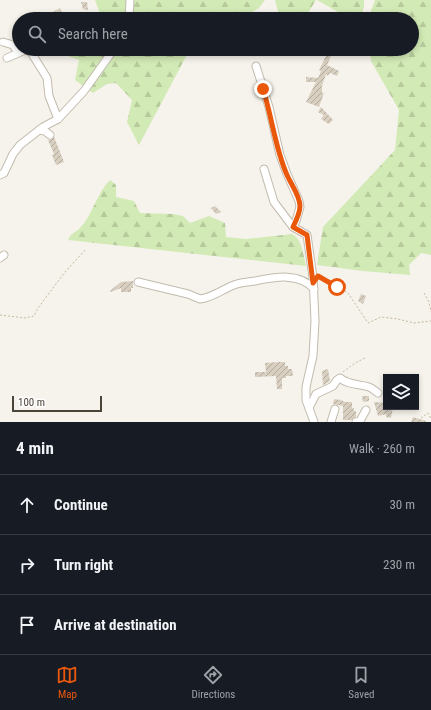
<!DOCTYPE html>
<html lang="en">
<head>
<meta charset="utf-8">
<style>
  :root { --surface:#171b24; --page:#242831; --text:#f1f3f6; --muted:#9ea1a6; --line:#363941; --accent:#ea580c }
  body { margin:0; font-family:"Roboto Condensed",sans-serif; background:var(--page); color:var(--text) }
  .controls { position:absolute; right:12px; bottom:12px; display:grid; overflow:hidden; border-radius:0px; box-shadow:0 2px 6px #0003 }
  .controls button { width:36px; height:36px; display:grid; place-items:center; padding:0; border:0; border-bottom:1px solid var(--line); background:var(--surface); color:var(--text); font:20px sans-serif }
  .scale { position:absolute; left:12px; bottom:10px; width:90px; box-sizing:border-box; padding-left:4px; border:2px solid #4b4439; border-top:0; font-size:11px; line-height:14px; white-space:nowrap; color:#4b4439; -webkit-text-stroke:3px #fff; paint-order:stroke }
  .stop { position:absolute; width:12px; height:12px; margin:-9px; border:3px solid #ea580c; border-radius:50%; background:#fff }
  .stop.end { background:#ea580c; border-color:#fff; box-shadow:0 1px 4px #0008 }
  .list { margin:0; padding:0; list-style:none }
  h2 { display:flex; justify-content:space-between; align-items:center; height:52px; margin:0; padding:0 16px; font-size:17px }
  h2 small { font-size:13px; font-weight:400; color:var(--muted) }
  .list li { display:grid; grid-template-columns:26px 1fr auto; gap:12px; align-items:center; box-sizing:border-box; height:60px; padding:0 16px; border-top:1px solid var(--line) }
  .list b { display:block; font-size:15px; white-space:nowrap }
  .list em { font-size:13px; font-style:normal; color:var(--muted) }
  .icon { flex:none; width:22px; height:22px; fill:none; stroke:currentColor; stroke-width:2; stroke-linecap:round; stroke-linejoin:round }
  .map { position:relative; flex:none; width:431px; height:422px; overflow:hidden }
  .search { position:absolute; background:var(--surface); box-shadow:0 2px 6px #0003; left:12px; right:12px; top:12px; height:44px; display:flex; align-items:center; gap:10px; box-sizing:border-box; padding:0 14px; border-radius:22px; color:var(--muted); font-size:15px }
  .sheet { height:232px; background:var(--surface) }
  nav { display:flex; justify-content:space-around; align-items:center; box-sizing:border-box; height:56px; border-top:1px solid var(--line); background:var(--surface); font-size:11px; color:var(--muted) }
  nav a { display:grid; justify-items:center; gap:2px }
  nav .on { color:var(--accent) }
  .map>svg:first-child { display:block }
  .forest { fill:url(#forest-firs) }
  .building { fill:url(#building-hatch) }
  .lines { fill:none; stroke-linecap:round; stroke-linejoin:round }
  .street-casing { stroke:#c2bbae; stroke-width:9 }
  .path { stroke:#c4b79f; stroke-width:1; stroke-dasharray:2 2; stroke-linecap:butt }
  .street { stroke:#fff; stroke-width:7 }
  .route { stroke:#ea580c; stroke-width:5 }
</style>
</head>
<body>
<div class="map">
<svg width="431" height="422" viewBox="0 0 431 422">
  <defs>
    <pattern id="forest-firs" width="22" height="20" patternUnits="userSpaceOnUse"><rect width="22" height="20" fill="#d2eab5"/><path d="M5 1l3.5 6h-7zM16 11l3.5 6h-7z" fill="#b6ca9c"/></pattern>
    <pattern id="building-hatch" width="6" height="6" patternUnits="userSpaceOnUse"><rect width="6" height="6" fill="#d8cfc1"/><path d="M-1 1l2-2M0 6l6-6M5 7l2-2" fill="none" stroke="#b1aa9e"/></pattern>
  </defs>
  <rect width="100%" height="100%" fill="#f6f3ec"/>
  <g class="forest">
    <path d="M95,0H265L259,8L241,19H102Z"/>
    <path d="M275,0H316L308,13L281,19H280Z"/>
    <path d="M317,0H364V7L360,19H350Z"/>
    <path d="M375,0H431V255L421,253L409,265L410,275L363,271L317,265L323,227L395,150L399,110L371,61L370,49H412V19H368Z"/>
    <path d="M49,49H190L139,145L127,122L132,100L116,83L107,84L93,93L75,80L79,60Z"/>
    <path d="M110,180L116,185V197L134,201L140,213L173,214L183,216L190,223L209,216L225,223L226,237L246,239L292,234C303,240 303,255 306,266L68,240C72,232 73,234 79,229C93,215 96,194 110,180Z"/>
  </g>
  <g class="building">
    <path d="M81,2H87L88,10L83,9Z"/>
    <path d="M60,8L64,17L58,19H50L48,15Z"/>
    <path d="M327,54L331,56L327,65L339,71L337,76L330,73L328,76L326,74L322,86V93H324L319,107L306,102L316,82H306V77L318,78L321,71L319,70Z"/>
    <path d="M321,107L333,120L329,124L321,119L324,115L318,112Z"/>
    <path d="M54,137L64,162L56,165L52,155L54,154L48,140L52,139Z"/>
    <path d="M215,206L221,212L216,214L211,208Z"/>
    <path d="M133,281V288H131V292H121V288L111,292L110,291L121,282Z"/>
    <path d="M361,294L366,296L363,304L358,301Z"/>
    <path d="M279,362H285V366H288V369H292L293,376H286V378H282V389H277L276,376L255,377V372H266L265,363Z"/>
    <path d="M328,369L330,381L323,385L322,371Z"/>
    <path d="M362,396H369V401L363,402Z"/>
    <path d="M334,399L341,400L345,402H352V409L354,408V411H356V417L352,420H343V406L333,404Z"/>
    <path d="M374,402L386,403V407H393L391,418L386,417V414L378,416Z"/>
    <path d="M413,417L426,421V422H411Z"/>
  </g>
  <g class="lines">
    <defs>
      <g id="street">
        <path d="M129,19L130,0"/>
        <path d="M3,42L13,45L18,53"/>
        <path d="M29,49L47,78L49,96L58,119"/>
        <path d="M7,58L25,50L31,52"/>
        <path d="M256,66L269,107L280,155L287,174L299,201L300,207L296,221L293,227"/>
        <path d="M39,130L45,131L50,135"/>
        <path d="M264,169L274,202L293,227L307,235L313,277L315,321L313,356L306,387V400L314,422"/>
        <path d="M0,175L4,173L13,154L20,145L43,127L58,119L84,91L114,49"/>
        <path d="M0,258L4,255"/>
        <path d="M138,282L188,294L200,299C212,298 223,289 234,285C241,282 249,282 255,281C275,277 299,272 314,289"/>
        <path d="M309,408L316,394L333,386L337,380L340,378C348,385 359,384 369,387C372,388 375,391 378,393"/>
        <path d="M331,422L335,409"/>
        <path d="M356,422L360,421L366,410"/>
      </g>
    </defs>
    <use href="#street" class="street-casing"/>
    <g class="path">
      <path d="M12,37L19,34"/>
      <path d="M320,277L348,293L368,323L381,317L398,319L414,323L431,321"/>
      <path d="M424,293L429,302L431,312"/>
      <path d="M0,315L25,318L34,316L38,308L65,272L86,249"/>
      <path d="M343,372L355,363L365,358"/>
      <path d="M421,418L428,413L431,419"/>
    </g>
    <use href="#street" class="street"/>
  </g>
  <g class="lines">
    <path class="route" d="M263,89C272,117 275,148 287,175C291,184 300,196 300,206C300,212 296,221 293,227L307,235L313,283L318,276L337,287"/>
  </g>
</svg>
<div class="controls">
<button><svg class="icon" aria-label="layers" viewBox="0 0 24 24"><path d="M12 4l9 5-9 5-9-5zM3 14l9 5 9-5"/></svg></button>
</div>
<div class="scale">100 m</div>
<div class="stop" style="left:337px;top:287px"></div>
<div class="stop end" style="left:263px;top:89px"></div>
<div class="search"><svg class="icon" aria-label="search" viewBox="0 0 24 24"><circle cx="10" cy="10" r="6"/><path d="M15 15l6 6"/></svg>Search here</div>
</div>
<section class="sheet">
<h2>4 min<small>Walk · 260 m</small></h2>
<ul class="list">
<li><svg class="icon" aria-label="ahead" viewBox="0 0 24 24"><path d="M12 20V5M6 11l6-6 6 6"/></svg><div><b>Continue</b></div><em>30 m</em></li>
<li><svg class="icon" aria-label="right" viewBox="0 0 24 24"><path d="M7 20v-9h11M14 6l5 5-5 5"/></svg><div><b>Turn right</b></div><em>230 m</em></li>
<li><svg class="icon" aria-label="arrive" viewBox="0 0 24 24"><path d="M6 21V4h12l-3 4 3 4H6"/></svg><div><b>Arrive at destination</b></div></li>
</ul>
</section>
<nav>
<a class="on"><svg class="icon" aria-label="map" viewBox="0 0 24 24"><path d="M3 6l6-2 6 2 6-2v14l-6 2-6-2-6 2zM9 4v14M15 6v14"/></svg>Map</a>
<a><svg class="icon" aria-label="directions" viewBox="0 0 24 24"><path d="M12 3l9 9-9 9-9-9zM9 14v-3h6M13 9l2 2-2 2"/></svg>Directions</a>
<a><svg class="icon" aria-label="saved" viewBox="0 0 24 24"><path d="M7 4h10v16l-5-4-5 4z"/></svg>Saved</a>
</nav>
</body>
</html>
